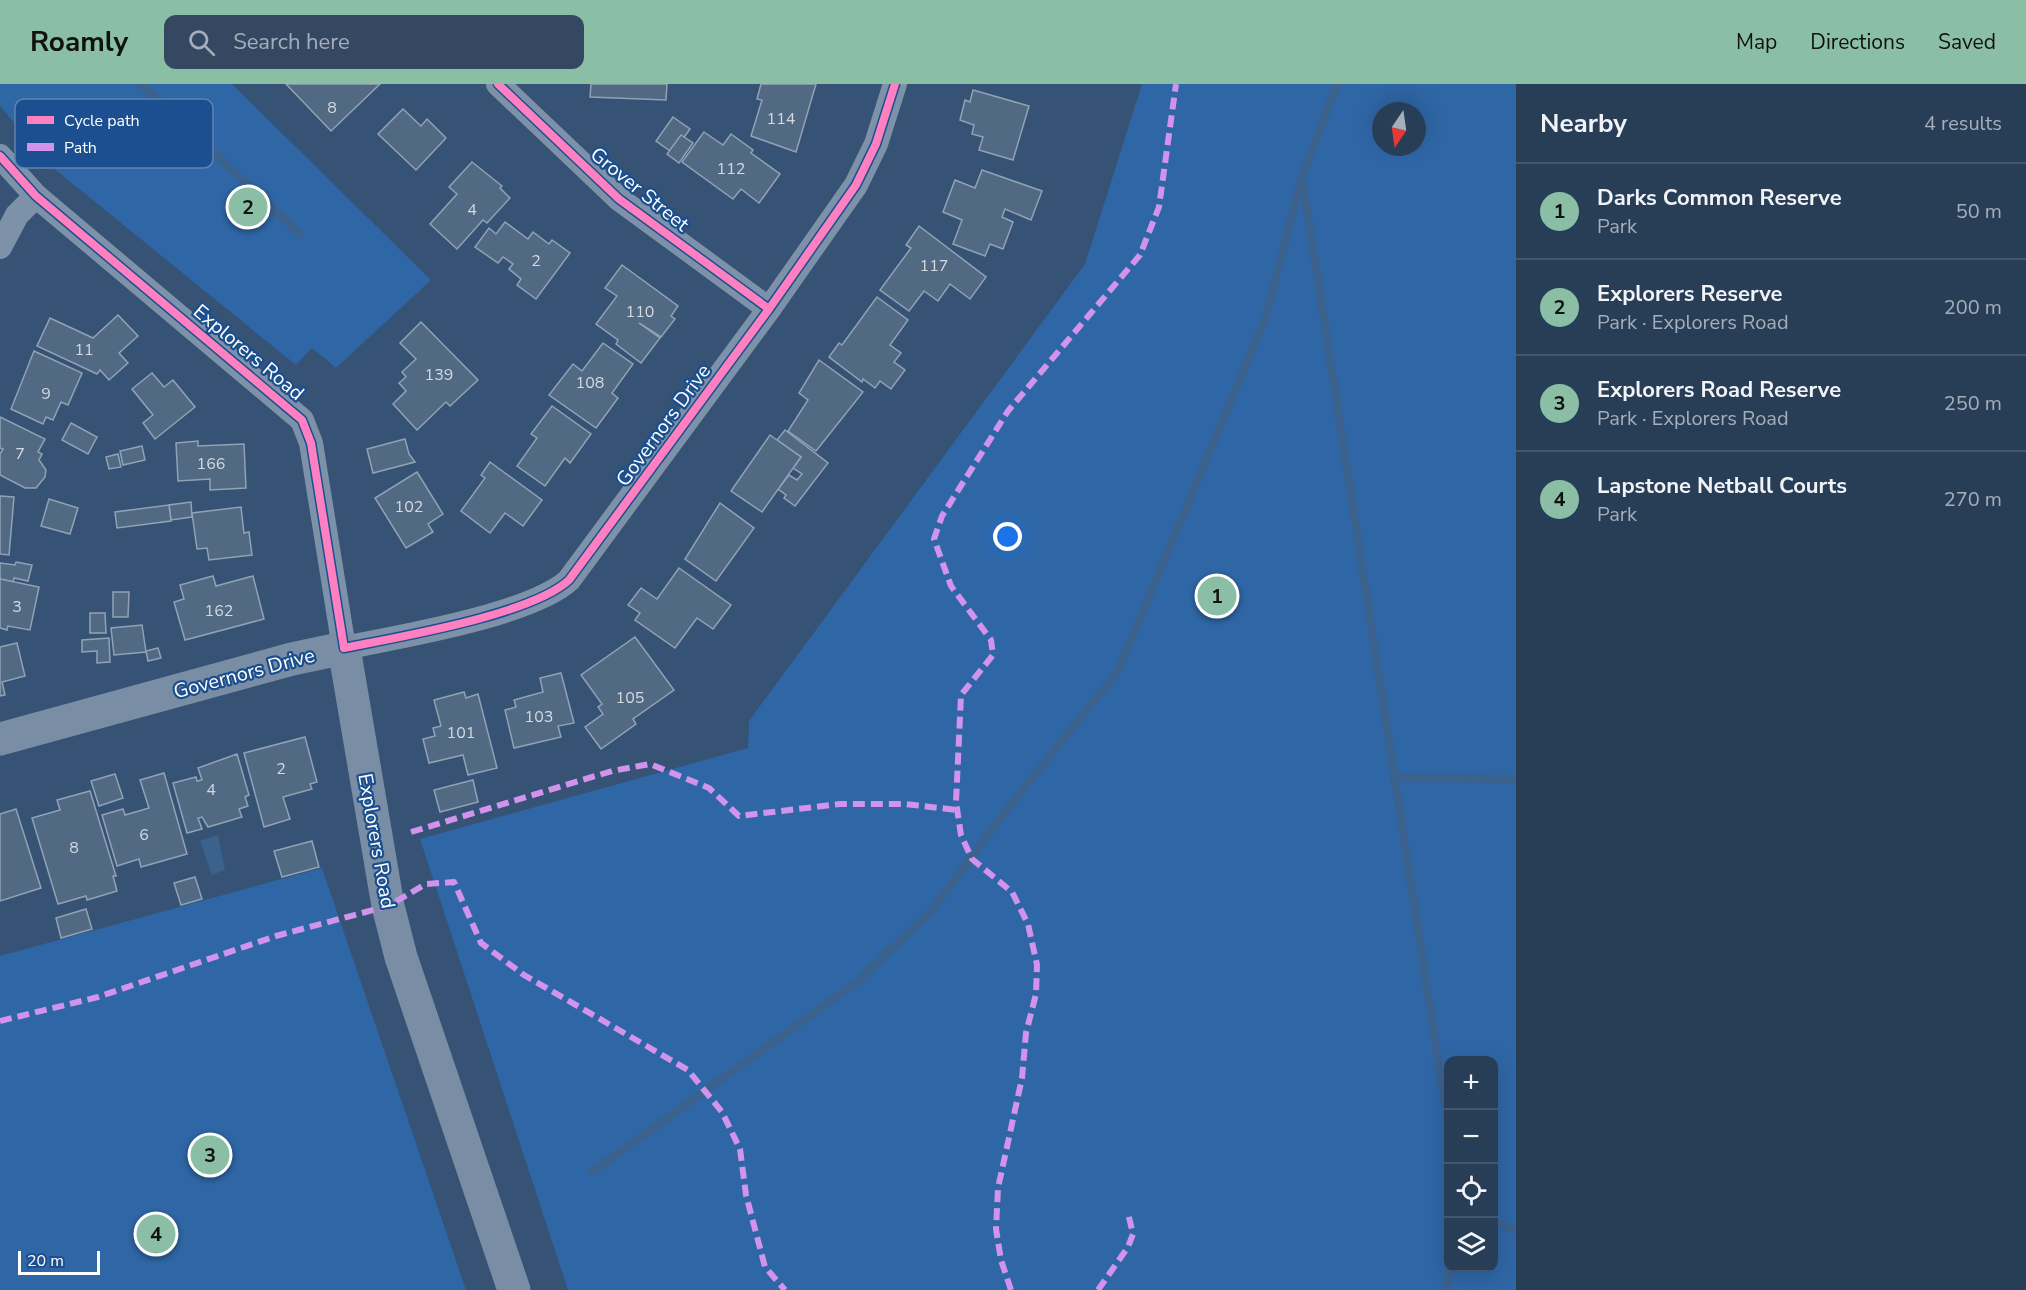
<!DOCTYPE html>
<html lang="en">
<head>
<meta charset="utf-8">
<style>
  :root { --surface:#283e57; --page:#344961; --text:#f1f3f6; --muted:#a5aeba; --line:#44576d; --accent:#8abfa5 }
  body { margin:0; font-family:"Nunito Sans",sans-serif; background:var(--page); color:var(--text) }
  .controls { position:absolute; right:18px; bottom:18px; display:grid; overflow:hidden; border-radius:12px; box-shadow:0 6px 24px #0002 }
  .controls button { width:54px; height:54px; display:grid; place-items:center; padding:0; border:0; border-bottom:2px solid var(--line); background:var(--surface); color:var(--text); font:30px sans-serif }
  .compass { position:absolute; left:1372px; top:18px; width:54px; height:54px; border-radius:50%; background:var(--surface); box-shadow:0 6px 24px #0002; rotate:193deg }
  .scale { position:absolute; left:18px; bottom:15px; width:82px; box-sizing:border-box; padding-left:6px; border:3px solid #fff; border-top:0; font-size:16px; line-height:21px; white-space:nowrap; color:#fff; -webkit-text-stroke:4px #1b4f8f; paint-order:stroke }
  .you { position:absolute; left:1008px; top:453px; width:21px; height:21px; margin:-15px; border:4px solid #fff; border-radius:50%; background:#1a73e8; box-shadow:0 0 0 9px #1a73e833 }
  .badge { display:grid; place-items:center; width:39px; height:39px; border-radius:50%; background:var(--accent); color:#111; font-size:20px; font-weight:700 }
  .pin { position:absolute; translate:-50% -50%; border:3px solid #fff; box-shadow:0 2px 6px #0006 }
  .list { margin:0; padding:0; list-style:none }
  h2 { display:flex; justify-content:space-between; align-items:center; height:78px; margin:0; padding:0 24px; font-size:26px }
  h2 small { font-size:20px; font-weight:400; color:var(--muted) }
  .list li { display:grid; grid-template-columns:39px 1fr auto; gap:18px; align-items:center; box-sizing:border-box; height:96px; padding:0 24px; border-top:2px solid var(--line) }
  .list b { display:block; font-size:22px; white-space:nowrap }
  .list p { margin:0; font-size:20px; white-space:nowrap; color:var(--muted) }
  .list em { font-size:20px; font-style:normal; color:var(--muted) }
  .icon { flex:none; width:33px; height:33px; fill:none; stroke:currentColor; stroke-width:2; stroke-linecap:round; stroke-linejoin:round }
  .map { position:relative; flex:none; width:1516px; height:1206px; overflow:hidden }
  header { display:flex; align-items:center; gap:36px; box-sizing:border-box; height:84px; padding:0 30px; background:var(--accent); color:#111 }
  header strong { font-size:28px }
  nav { display:flex; gap:33px; margin-inline-start:auto; font-size:21px }
  .search { width:420px; height:54px; background:var(--page); display:flex; align-items:center; gap:15px; box-sizing:border-box; padding:0 21px; border-radius:12px; color:var(--muted); font-size:22px }
  main { display:flex }
  aside { flex:1; background:var(--surface) }
  .map>svg:first-child { display:block }
  .green { fill:#2f66a5; fill-rule:evenodd }
  .water { fill:#3b618d }
  .lines { fill:none; stroke-linecap:round; stroke-linejoin:round }
  .stream { stroke:#3b618d; stroke-width:8 }
  .building { fill:#526984; stroke:#92a2b6; stroke-width:1.5 }
  .minor { stroke:#7d92a8; stroke-width:24 }
  .secondary { stroke:#798da4; stroke-width:33 }
  .quiet { stroke:#d193ec; stroke-width:6; stroke-dasharray:12 6; stroke-linecap:butt }
  .cycleway-casing { stroke:#1b4f8f; stroke-width:11 }
  .cycleway { stroke:#ff80c0; stroke-width:8 }
  .labels { text-anchor:middle; stroke-width:4.5; stroke-linejoin:round; paint-order:stroke }
  .number-label { font-size:16px; fill:#d4dae0 }
  .street-label { font-size:20px; fill:#fff; stroke:#1b4f8f }
  .key { fill:#1b4f8f; stroke:#5f84b1; stroke-width:1.5 }
  .key-label { font-size:16px; fill:#fff }
</style>
</head>
<body>
<header>
<strong>Roamly</strong>
<div class="search"><svg class="icon" aria-label="search" viewBox="0 0 24 24"><circle cx="10" cy="10" r="6"/><path d="M15 15l6 6"/></svg>Search here</div>
<nav><a>Map</a><a>Directions</a><a>Saved</a></nav>
</header>
<main>
<div class="map">
<svg width="1516" height="1206" viewBox="0 0 1516 1206">
  <rect width="100%" height="100%" fill="#365274"/>
  <g class="green">
    <path d="M0,0H232L431,196L336,284L312,264L296,281L52,83L0,22Z"/>
    <path d="M1142,0H1516V1206H568L420,755L748,664L749,637L1085,180ZM1381,27H1417V63H1381ZM1448,976H1494V1184H1448Z"/>
    <path d="M322,784L466,1206H0V872Z"/>
  </g>
  <path class="water" d="M218,751L225,786L212,791L200,757Z"/>
  <g class="lines">
    <g class="stream">
      <path d="M141,0L301,151"/>
      <path d="M1337,0L1302,93L1448,1040"/>
      <path d="M1395,694L1516,695"/>
      <path d="M592,1088L857,898L932,826L1011,720L1118,587L1265,235L1302,93"/>
      <path d="M1494,1138L1516,1146"/>
      <path d="M1446,1206L1450,1184"/>
    </g>
  </g>
  <g class="building">
    <path d="M286,0H380L331,47Z"/>
    <path d="M591,0H667L666,16L590,13Z"/>
    <path d="M761,0H816L796,68L751,52L762,16L757,15Z"/>
    <path d="M973,6L1029,22L1013,76L979,66L983,53L972,50L974,41L960,36L965,16L970,18Z"/>
    <path d="M403,25L421,42L427,35L446,54L416,86L378,50Z"/>
    <path d="M673,33L690,45L673,69L656,57Z"/>
    <path d="M704,48L723,61L731,50L753,66L751,69L780,90L759,119L741,105L733,115L682,78Z"/>
    <path d="M681,51L693,59L679,79L667,70Z"/>
    <path d="M472,78L502,102L500,104L510,114L487,139L483,136L457,165L430,140L457,110L449,103Z"/>
    <path d="M982,86L1042,107L1031,136L1005,125L1002,133L1013,138L1003,165L990,160L985,172L953,160L962,136L943,128L955,96L975,104Z"/>
    <path d="M505,138L528,155L533,148L549,160L552,156L570,169L536,215L517,201L521,195L509,185L513,180L503,173L498,179L475,163L489,144L496,150Z"/>
    <path d="M919,142L986,193L970,215L950,200L938,217L924,207L909,227L880,206L911,164L906,161Z"/>
    <path d="M622,181L678,222L671,232L675,235L661,253L639,239L660,254L641,279L616,260L618,256L596,240L617,212L605,204Z"/>
    <path d="M877,213L908,236L890,261L901,269L894,278L905,286L891,305L880,297L875,304L863,295L862,298L829,273L839,259L842,261Z"/>
    <path d="M118,231L138,252L119,269L128,279L109,296L100,286L97,290L37,262L50,234L93,254Z"/>
    <path d="M421,238L478,296L450,322L446,318L417,346L393,320L406,307L399,299L406,293L402,288L416,275L400,259Z"/>
    <path d="M603,259L633,280L612,309L618,314L596,344L549,311L573,280L582,287Z"/>
    <path d="M34,267L82,289L68,321L61,318L53,336L46,333L43,340L11,325Z"/>
    <path d="M819,276L863,308L816,367L788,347L808,316L799,309Z"/>
    <path d="M152,289L164,303L173,296L195,323L155,355L143,339L153,331L132,305Z"/>
    <path d="M552,322L591,350L570,379L565,374L545,402L517,382L537,354L531,350Z"/>
    <path d="M0,333L45,355L38,368L42,370L39,376L46,386L45,393L36,404H25L0,391V370L3,365L0,364Z"/>
    <path d="M71,339L97,353L88,370L62,356Z"/>
    <path d="M785,346L828,379L795,422L784,414L786,411L778,405L789,391L797,396L802,390L793,384L801,373L777,356Z"/>
    <path d="M770,351L801,373L762,428L731,407Z"/>
    <path d="M405,355L409,370L415,378L373,389L367,365Z"/>
    <path d="M198,357V362L244,360L246,404L210,406V395L178,397L176,359Z"/>
    <path d="M142,362L145,376L123,381L120,367Z"/>
    <path d="M118,370L121,383L109,385L106,373Z"/>
    <path d="M490,378L542,416L523,442L505,429L490,449L461,427L485,394L481,391Z"/>
    <path d="M417,388L443,430L428,440L433,448L406,464L375,414Z"/>
    <path d="M0,412L14,413L9,471L0,470Z"/>
    <path d="M49,415L78,424L70,450L41,442Z"/>
    <path d="M191,418L192,433L171,436L169,421Z"/>
    <path d="M720,419L754,444L716,497L685,475Z"/>
    <path d="M169,421L171,437L117,444L115,428Z"/>
    <path d="M241,423L244,449L249,448L252,471L209,476L207,464L197,465L192,429Z"/>
    <path d="M16,478L32,481L28,497L14,494L13,498L0,495V479L15,481Z"/>
    <path d="M679,484L731,521L713,545L697,534L675,564L635,536L640,529L628,521L641,504L657,515Z"/>
    <path d="M213,492L216,502L253,492L264,535L185,556L174,518L184,515L180,501Z"/>
    <path d="M0,495L39,503L30,546L8,542L7,546L0,544Z"/>
    <path d="M113,508H129L128,533H113Z"/>
    <path d="M90,529H105L106,549H90Z"/>
    <path d="M142,541L146,568L114,571L111,544Z"/>
    <path d="M635,553L674,606L633,635L636,640L601,665L585,643L603,630L598,623L602,620L581,591Z"/>
    <path d="M109,554L110,578L97,579V567L82,568V556Z"/>
    <path d="M17,559L25,592L2,598L5,611L0,612V563Z"/>
    <path d="M158,564L161,574L148,577L146,567Z"/>
    <path d="M561,589L574,639L558,642L561,653L514,664L505,626L516,623L514,616L543,608L540,594Z"/>
    <path d="M464,608L466,614L478,610L497,684L468,691L463,671L429,679L423,655L435,652L433,644L441,642L434,616Z"/>
    <path d="M305,653L317,698L310,700L312,705L283,713L290,735L264,743L244,669Z"/>
    <path d="M237,670L249,711L245,713L248,722L239,725L242,733L208,743L202,733L198,734L202,745L187,749L173,699L196,693L197,697L202,696L198,684Z"/>
    <path d="M164,689L187,770L141,783L139,775L117,782L102,731L123,725L125,731L149,724L140,696Z"/>
    <path d="M115,690L123,714L99,722L91,697Z"/>
    <path d="M473,696L478,718L440,728L434,706Z"/>
    <path d="M90,707L116,792H113L117,807L87,816L86,812L58,820L32,734L60,726L57,716Z"/>
    <path d="M16,725L41,804L0,817V730Z"/>
    <path d="M312,757L319,783L282,793L274,767Z"/>
    <path d="M195,793L202,815L181,821L174,799Z"/>
    <path d="M86,825L92,845L61,854L56,834Z"/>
  </g>
  <g class="lines">
    <g class="minor">
      <path d="M498,0L619,115L769,225"/>
      <path d="M0,72L36,112L302,336L311,359L344,564C398,553 531,531 569,496L769,225L856,101L876,60L895,0"/>
      <path d="M0,163L17,131L36,112"/>
    </g>
    <path class="secondary" d="M0,655L292,575L344,564L388,822L401,873L514,1206"/>
    <g class="quiet">
      <path d="M411,748L612,687L650,680L709,704L739,732L840,720H905L957,726"/>
      <path d="M0,937L98,913L276,852L388,822L426,800L454,798L481,859L524,891L688,986L722,1028L740,1065L746,1111L765,1183L785,1206"/>
      <path d="M1011,1206L1001,1176L996,1145L998,1104L1022,994L1026,949L1036,910L1037,881L1028,840L1012,808L972,775L961,751L956,718L961,611L993,571L991,556L951,502L934,455L942,432L1008,327L1140,171L1159,123L1176,0"/>
      <path d="M1098,1206L1128,1163L1133,1150L1128,1129"/>
    </g>
    <defs>
      <g id="cycleway">
        <path d="M498,0L619,115L769,225"/>
        <path d="M0,72L36,112L302,336L311,359L344,564C398,553 531,531 569,496L769,225L856,101L876,60L895,0"/>
      </g>
    </defs>
    <use href="#cycleway" class="cycleway-casing"/>
    <use href="#cycleway" class="cycleway"/>
  </g>
  <g class="labels">
    <g class="number-label">
      <text x="332" y="29">8</text>
      <text x="781" y="40">114</text>
      <text x="731" y="90">112</text>
      <text x="472" y="131">4</text>
      <text x="536" y="182">2</text>
      <text x="934" y="187">117</text>
      <text x="640" y="233">110</text>
      <text x="84" y="271">11</text>
      <text x="439" y="296">139</text>
      <text x="590" y="304">108</text>
      <text x="46" y="315">9</text>
      <text x="20" y="375">7</text>
      <text x="211" y="385">166</text>
      <text x="409" y="428">102</text>
      <text x="17" y="528">3</text>
      <text x="219" y="532">162</text>
      <text x="630" y="619">105</text>
      <text x="539" y="638">103</text>
      <text x="461" y="654">101</text>
      <text x="281" y="690">2</text>
      <text x="211" y="711">4</text>
      <text x="144" y="756">6</text>
      <text x="74" y="769">8</text>
    </g>
    <g class="street-label">
      <text transform="translate(640 105) rotate(39)" y="7">Grover Street</text>
      <text transform="translate(249 268) rotate(40)" y="7">Explorers Road</text>
      <text transform="translate(663 341) rotate(-54)" y="7">Governors Drive</text>
      <text transform="translate(244 589) rotate(-15)" y="7">Governors Drive</text>
      <text transform="translate(377 757) rotate(80)" y="7">Explorers Road</text>
    </g>
  </g>
  <rect x="15" y="15" width="198" height="69" rx="9" class="key"/>
  <rect x="27" y="32" width="27" height="8" fill="#ff80c0"/>
  <rect x="27" y="59" width="27" height="8" fill="#d193ec"/>
  <g class="key-label">
    <text x="64" y="42">Cycle path</text>
    <text x="64" y="69">Path</text>
  </g>
</svg>
<div class="controls">
<button>+</button>
<button>−</button>
<button><svg class="icon" aria-label="locate" viewBox="0 0 24 24"><circle cx="12" cy="12" r="6"/><path d="M12 2v4M12 18v4M2 12h4M18 12h4"/></svg></button>
<button><svg class="icon" aria-label="layers" viewBox="0 0 24 24"><path d="M12 4l9 5-9 5-9-5zM3 14l9 5 9-5"/></svg></button>
</div>
<svg class="compass" viewBox="-18 -18 36 36"><path d="M0-13l5 13h-10z" fill="#e53935"/><path d="M0 13l5-13h-10z" fill="#a5aeba"/></svg>
<div class="scale">20 m</div>
<div class="you"></div>
<div class="pin badge" style="left:1217px;top:512px">1</div>
<div class="pin badge" style="left:248px;top:123px">2</div>
<div class="pin badge" style="left:210px;top:1071px">3</div>
<div class="pin badge" style="left:156px;top:1150px">4</div>
</div>
<aside>
<h2>Nearby<small>4 results</small></h2>
<ul class="list">
<li><span class="badge">1</span><div><b>Darks Common Reserve</b><p>Park</p></div><em>50 m</em></li>
<li><span class="badge">2</span><div><b>Explorers Reserve</b><p>Park · Explorers Road</p></div><em>200 m</em></li>
<li><span class="badge">3</span><div><b>Explorers Road Reserve</b><p>Park · Explorers Road</p></div><em>250 m</em></li>
<li><span class="badge">4</span><div><b>Lapstone Netball Courts</b><p>Park</p></div><em>270 m</em></li>
</ul>
</aside>
</main>
</body>
</html>
